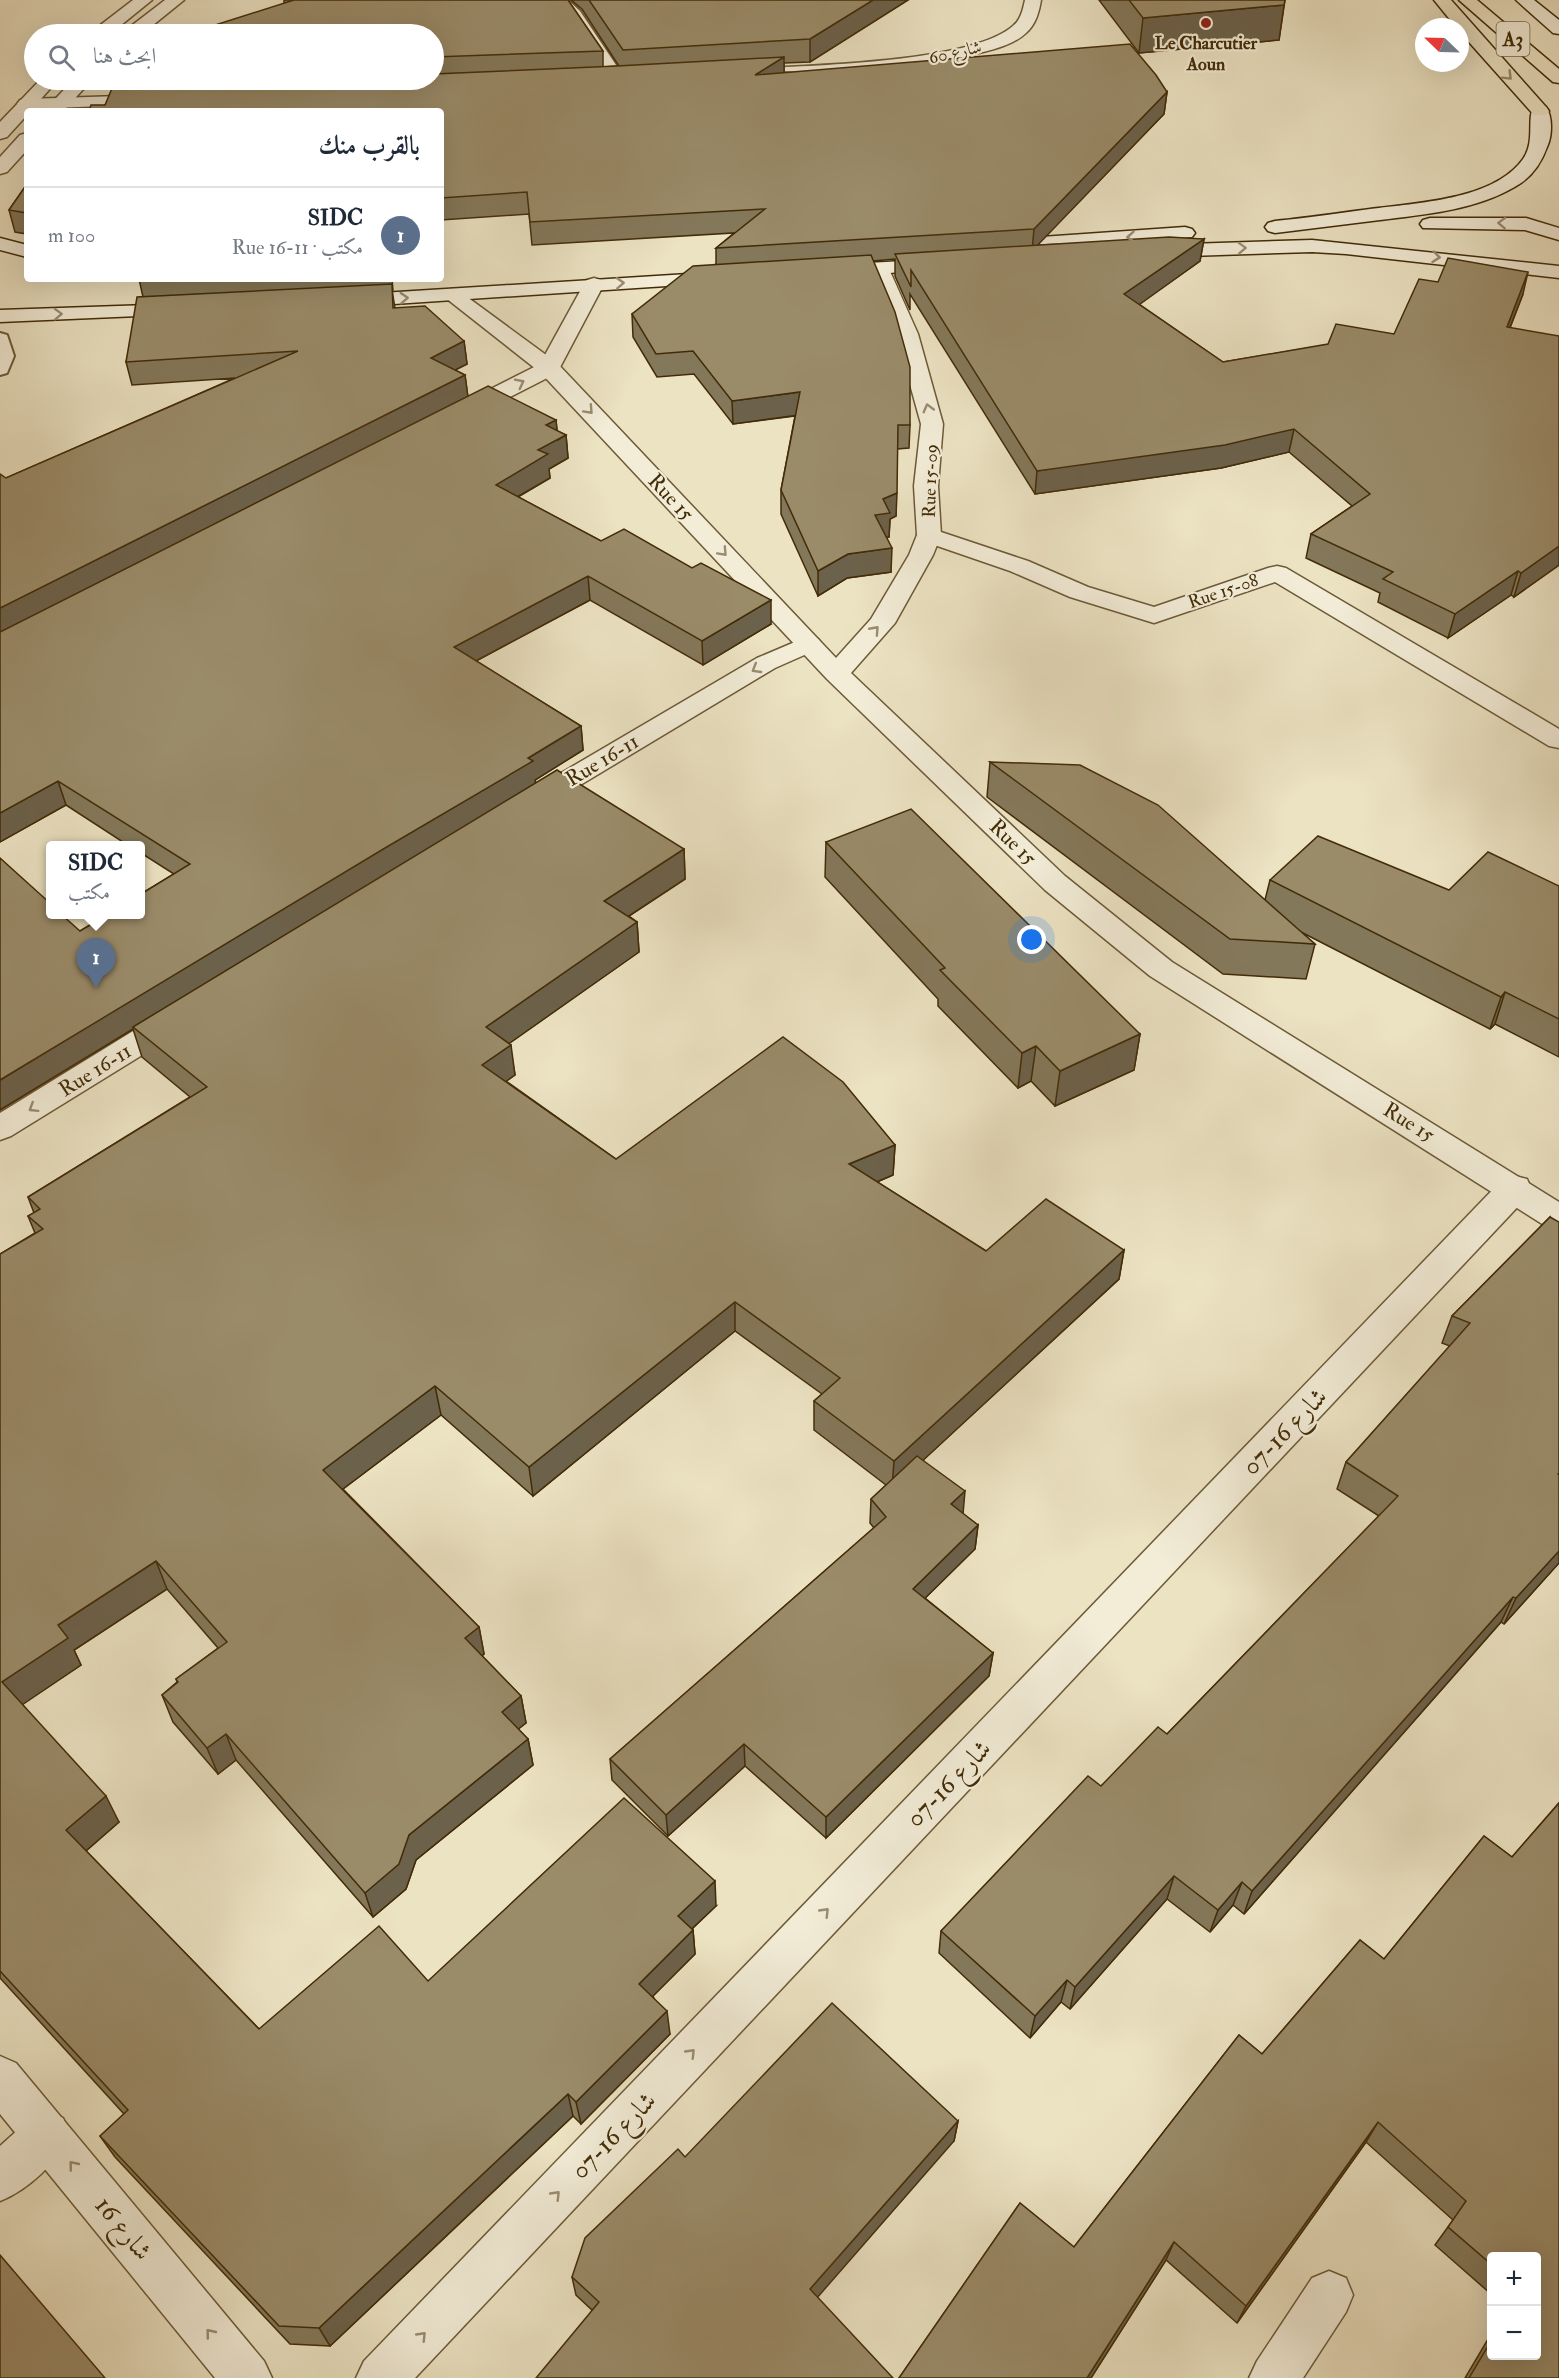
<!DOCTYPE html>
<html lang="ar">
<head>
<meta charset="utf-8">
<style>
  :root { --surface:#fff; --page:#f6f6f7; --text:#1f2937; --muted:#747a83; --line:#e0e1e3; --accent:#0f766e }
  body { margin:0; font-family:"IM FELL Double Pica",Amiri,serif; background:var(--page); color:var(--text); direction:rtl }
  .controls { position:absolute; right:18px; bottom:18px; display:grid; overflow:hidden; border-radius:6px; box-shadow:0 6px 24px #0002 }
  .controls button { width:54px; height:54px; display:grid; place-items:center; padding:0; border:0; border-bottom:2px solid var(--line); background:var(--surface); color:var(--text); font:30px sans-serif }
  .compass { position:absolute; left:1415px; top:18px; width:54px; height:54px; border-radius:50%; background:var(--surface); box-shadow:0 6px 24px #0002; rotate:293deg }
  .you { position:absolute; left:1032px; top:940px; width:21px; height:21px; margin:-15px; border:4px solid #fff; border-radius:50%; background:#1a73e8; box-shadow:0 0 0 9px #1a73e833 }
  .badge { display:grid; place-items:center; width:39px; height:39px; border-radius:50%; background:var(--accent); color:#fff; font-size:20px; font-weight:700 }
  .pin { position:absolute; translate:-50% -50px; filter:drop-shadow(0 2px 3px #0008) }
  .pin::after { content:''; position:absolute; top:32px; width:21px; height:18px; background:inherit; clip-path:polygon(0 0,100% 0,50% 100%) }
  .popup { position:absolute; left:46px; top:841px; width:99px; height:78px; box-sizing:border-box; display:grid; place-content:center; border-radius:6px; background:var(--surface); filter:drop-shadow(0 2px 4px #0005); font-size:20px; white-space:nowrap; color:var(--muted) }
  .popup b { font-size:22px; color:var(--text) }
  .popup::after { content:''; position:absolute; left:50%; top:100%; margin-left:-12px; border:12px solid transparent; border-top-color:var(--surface) }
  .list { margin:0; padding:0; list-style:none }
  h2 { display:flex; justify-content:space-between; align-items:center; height:78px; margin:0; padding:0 24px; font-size:26px }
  h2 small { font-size:20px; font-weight:400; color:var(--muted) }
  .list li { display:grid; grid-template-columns:39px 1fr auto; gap:18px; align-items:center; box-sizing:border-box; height:96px; padding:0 24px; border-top:2px solid var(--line) }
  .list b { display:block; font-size:22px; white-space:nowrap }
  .list p { margin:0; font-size:20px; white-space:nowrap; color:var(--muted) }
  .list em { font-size:20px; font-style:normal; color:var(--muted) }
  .icon { flex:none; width:33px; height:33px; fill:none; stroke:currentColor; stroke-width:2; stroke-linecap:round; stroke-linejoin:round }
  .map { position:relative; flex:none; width:1559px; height:2378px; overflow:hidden; direction:ltr }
  .search { position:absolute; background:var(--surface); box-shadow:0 6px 24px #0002; left:24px; top:24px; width:420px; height:66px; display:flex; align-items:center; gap:15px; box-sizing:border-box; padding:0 21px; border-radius:33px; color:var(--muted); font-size:22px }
  .panel { position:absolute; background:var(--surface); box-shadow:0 6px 24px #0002; left:24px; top:108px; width:420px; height:174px; border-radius:6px; direction:rtl }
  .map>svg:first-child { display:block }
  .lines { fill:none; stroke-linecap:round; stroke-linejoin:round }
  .service-casing { stroke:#6c5a36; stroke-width:4 }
  .minor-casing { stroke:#6c5a36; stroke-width:3 }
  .tertiary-casing { stroke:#6c5a36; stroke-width:3 }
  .secondary-casing { stroke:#422c07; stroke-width:3 }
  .trunk-casing { stroke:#422c07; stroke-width:3 }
  .service { fill:#f3edd8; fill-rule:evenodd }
  .minor { fill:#f3edd8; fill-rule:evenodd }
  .tertiary { fill:#f3edd8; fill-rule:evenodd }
  .secondary { fill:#f3edd8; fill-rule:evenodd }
  .trunk { fill:#ece3c3; fill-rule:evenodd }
  .wall { fill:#84785a; stroke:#422c07; stroke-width:1.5 }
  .shaded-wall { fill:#6c614a; stroke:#422c07; stroke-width:1.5 }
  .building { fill:#9a8b69; stroke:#422c07; stroke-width:1.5 }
  .oneway { stroke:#978865 }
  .oneway2 { stroke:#9a8c70 }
  .poi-dot { fill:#8f2418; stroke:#f3edd8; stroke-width:2 }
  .labels { text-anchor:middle; stroke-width:4.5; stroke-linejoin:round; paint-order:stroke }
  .far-poi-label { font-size:18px; font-weight:bold; fill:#422c07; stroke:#f3edd8 }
  .far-street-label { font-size:18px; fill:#422c07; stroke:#f3edd8 }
  .shield { fill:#f3edd8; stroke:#776646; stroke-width:1.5 }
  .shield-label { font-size:20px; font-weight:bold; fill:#422c07 }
  .street-label { font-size:21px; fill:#422c07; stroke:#f3edd8 }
  .near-street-label { font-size:26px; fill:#422c07; stroke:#f3edd8 }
</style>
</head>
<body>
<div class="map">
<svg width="1559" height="2378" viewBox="0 0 1559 2378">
  <rect width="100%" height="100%" fill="#ece3c3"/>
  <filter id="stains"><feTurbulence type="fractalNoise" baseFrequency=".00333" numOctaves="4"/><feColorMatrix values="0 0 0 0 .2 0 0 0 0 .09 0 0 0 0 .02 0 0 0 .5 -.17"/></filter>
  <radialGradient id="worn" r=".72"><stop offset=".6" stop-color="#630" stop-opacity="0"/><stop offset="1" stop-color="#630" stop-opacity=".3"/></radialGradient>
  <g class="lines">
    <defs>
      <g id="service">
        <path d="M553,0H568L580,11L626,80L623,83H613L569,17Z"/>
        <path d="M0,333L7,335L14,356L7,373L0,375Z"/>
      </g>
      <g id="minor">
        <path d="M1025,0H1041C1039,12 1036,24 1026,33C1011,47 986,51 967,56C891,74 815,76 738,79L732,78L729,74L732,70L738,69C798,66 972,64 1014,25C1021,19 1023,9 1025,0Z"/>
        <path d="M150,95L156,96L159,100L156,104L26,109L20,108L17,104L20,100L26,99Z"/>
        <path d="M594,278L601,280L604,284L557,373L469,418L461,420L453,418L450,413L453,408L540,364L584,284L587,280Z"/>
        <path d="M929,528L1028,561L1088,587L1154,607L1268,568L1277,566L1286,568L1559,729V748L1549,746L1275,582L1154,623L1070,597L1010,571L920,540L917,535L920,530Z"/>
        <path d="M809,636L818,639L822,644L818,649L775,668L542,808L532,811L522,808L518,802L522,796L757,658Z"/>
        <path d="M175,1009L186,1012L190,1020L186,1028L11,1136L0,1140V1113L164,1012Z"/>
        <path d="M1515,1176L1527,1179L1531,1188L1527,1197L415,2378H356L364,2361L1503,1179Z"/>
        <path d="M47,2111L63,2118L70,2134C58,2162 28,2190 0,2201V2146L31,2118Z"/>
        <path d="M1329,2271L1346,2278L1353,2295L1346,2312L1303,2378H1249L1257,2361L1312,2278Z"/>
      </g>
      <g id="tertiary">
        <path d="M133,0H152L110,34H92L94,30Z"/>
        <path d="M165,0H184L142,34H124L126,30Z"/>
        <path d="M40,80H58L30,111H27V115L7,137L0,139V122Z"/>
        <path d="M73,80H92L63,111H44Z"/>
        <path d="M27,133V150L7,172L0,174V157L20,135Z"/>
        <path d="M879,263L886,265L889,269L918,334L943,424L938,486L941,535L933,555L895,623L851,673L1065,876L1172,962L1559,1202V1231L1547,1227L1150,976L1045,890L827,679L541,373L442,295L445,291L452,289L459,291L557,363L836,658L871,619L909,555L917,535L914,486L921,424L896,334L869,269L872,265Z"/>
        <path d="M0,2056L16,2063L264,2361L272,2378H215L0,2114Z"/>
      </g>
      <g id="secondary">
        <path d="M1516,0H1534L1559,20V34L1553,33Z"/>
        <path d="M1540,105L1546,107C1553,117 1552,137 1547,147C1542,161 1534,174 1521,183C1480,210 1427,214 1380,220C1345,224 1310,229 1275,233L1268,231L1265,227L1268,223L1275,221C1307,218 1339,213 1370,209C1416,203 1494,200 1523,159C1536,141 1526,118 1534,107Z"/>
        <path d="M1430,218H1526L1559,228V240L1525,230L1423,228L1420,224L1423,220Z"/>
        <path d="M1185,227L1192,229L1195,233L1192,237L997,252L990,250L987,246L990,242L997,240Z"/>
        <path d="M0,238L27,245V257L0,250Z"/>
        <path d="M1312,240L1559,266V278L1346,254L1312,252L1158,257L1151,255L1148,251L1151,247L1158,245Z"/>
        <path d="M939,259L946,261L949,265L946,269L832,277L825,275L822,271L825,267L832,265Z"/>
        <path d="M720,272L727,274L730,278L727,282L349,307L342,305L339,301L342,297L349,295Z"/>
        <path d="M178,304L185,306L189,310L185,314L0,322V310Z"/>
      </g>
      <g id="trunk">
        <path d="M1434,0H1451L1546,107L1549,111L1546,115H1534L1460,32V27H1456Z"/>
        <path d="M1459,0H1477L1559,69V83L1553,82Z"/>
      </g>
    </defs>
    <use href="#service" class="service-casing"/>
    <use href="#minor" class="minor-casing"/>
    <use href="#tertiary" class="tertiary-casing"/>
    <use href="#secondary" class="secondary-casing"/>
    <use href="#trunk" class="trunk-casing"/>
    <use href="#service" class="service"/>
    <use href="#minor" class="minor"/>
    <use href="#tertiary" class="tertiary"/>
    <use href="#secondary" class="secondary"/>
    <use href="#trunk" class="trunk"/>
  </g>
  <g class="wall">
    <path d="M284,0H568L603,51V67L619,66L582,9L571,0H908L810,62L784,63V72L1167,92L1164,114L1037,245L1204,239L1200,261L1139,304L1223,362L1394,334L1438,282L1523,294L1510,328L1559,565L1514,597L1511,595L1448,638L1378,602L1380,593L1306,558L1311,534L1352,506L1289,452L1221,468L1035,494L910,294V310L895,276V259L873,261L910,425L909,448L897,449L896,516L890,519L889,537L886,538L891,572L847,578L818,596L781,514V490L795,416L733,424L694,374L657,377L633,337L632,314L716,264V248L734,233L532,245L529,214L441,220V111L105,105L121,86L120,80H434V34L284,3Z"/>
    <path d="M1099,0H1285L1279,40L1139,53Z"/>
    <path d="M27,184V234L15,232L9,210Z"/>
    <path d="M139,279H392L393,290H392L395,308L464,341L467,364L455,370L465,375L468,397L556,420L557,431L566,435L568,458L549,469L550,478L518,497L601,541L771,624L703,665L590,600L476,661L581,726L583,750L535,780L536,783L684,849L685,879L629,916L637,922L639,952L509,1043L515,1075L506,1081L616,1159L895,1145L893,1175L877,1182L986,1251L1124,1250L1119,1279L923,1460L963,1514L978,1525L975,1549L925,1598L993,1653L989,1676L826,1838L745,1766L668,1836L612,1780L610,1759L874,1528L870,1523L871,1499L886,1485L814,1430V1401L822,1394L735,1331L533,1496L441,1415L343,1489L479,1627L484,1654L482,1656L521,1696L526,1723L518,1729L528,1739L533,1765L416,1860L406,1889L373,1917L236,1760L218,1774L173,1722L162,1695L177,1682L176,1679L218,1648L167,1589L74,1650L81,1665L22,1704L119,1822L86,1851L259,2029L428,1981L716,1906L692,1929L693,1930L695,1954L653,1996L670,2034L581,2124L573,2116L330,2346L290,2344L115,2157L100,2136L124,2114L0,1978V1254L35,1233L28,1216L34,1213L28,1197L190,1097L142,1057L133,1029L0,1110L80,931L174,874L141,853V846H129L66,805L0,842L6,478L235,378L132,385L126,362L143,297Z"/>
    <path d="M990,762L1265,900L1270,880L1449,890L1559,886V1057L1495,1024L1490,1029L1301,932L1315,944L1306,979L1223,974L987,797Z"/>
    <path d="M826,842L1140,1034L1134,1070L1055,1106L1031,1081L1018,1088L938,1006V999L825,877Z"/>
    <path d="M1550,1217L1559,1563L1504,1624L1501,1622L1244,1914L1233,1905L1210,1932L1167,1899L1070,2009L1061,2002L1030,2038L939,1953L941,1931L1101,1786L1167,1734L1379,1516L1337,1489L1346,1462L1450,1346L1442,1343L1452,1316Z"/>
    <path d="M1559,1803V2378H1465L1491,2334V2355H1536V2256H1491V2294L1435,2245L1453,2220L1366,2142L1237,2323L1166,2260L1091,2378H899L1020,2203L1074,2247L1239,2035L1262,2054L1360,1940L1384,1959L1484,1836L1512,1857Z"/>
    <path d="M958,2121L954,2141L592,2310L576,2295L572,2277L685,2157Z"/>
  </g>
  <g class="shaded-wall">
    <path d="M873,0H908L810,62V39Z"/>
    <path d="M1284,5L1279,40L1139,53L1143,18Z"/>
    <path d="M784,57V78L755,75Z"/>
    <path d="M1167,92L1164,114L1032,251L1034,229Z"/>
    <path d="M1204,239L1200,261L1122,317L1124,294Z"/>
    <path d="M1528,272L1523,294L1501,350L1507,327Z"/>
    <path d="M464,341L467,364L433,381L431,358Z"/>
    <path d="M465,375L468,398L0,635V608Z"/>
    <path d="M800,392L799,415L733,424L732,401Z"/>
    <path d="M556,420L558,440L566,435L568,458L549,469L550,478L498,508L496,485L538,450L546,425Z"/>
    <path d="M1294,429L1289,452L1221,468L1035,494L1037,471Z"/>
    <path d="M897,493L896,516L890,519L889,537L874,539L875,515L883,499Z"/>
    <path d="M1559,546V565L1514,597L1521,573Z"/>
    <path d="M892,548L891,572L847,578L818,596V571L848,554Z"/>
    <path d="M1518,571L1511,595L1448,638L1455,614Z"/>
    <path d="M588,576L590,600L457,671L454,647Z"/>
    <path d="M771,600V624L703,665L702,641Z"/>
    <path d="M581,726L583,750L535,780L536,786L133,1027V1029L0,1110V1080Z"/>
    <path d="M58,781L66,805L0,842V813Z"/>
    <path d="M684,849L685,879L606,931L604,901Z"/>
    <path d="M637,922L639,952L490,1057L486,1027Z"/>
    <path d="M1505,992L1495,1024L1490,1029L1501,997Z"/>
    <path d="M1140,1034L1134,1070L1055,1106L1060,1071Z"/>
    <path d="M511,1045L515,1075L487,1095L482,1065Z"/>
    <path d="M1036,1046L1031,1081L1018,1088L1022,1053Z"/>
    <path d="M895,1145L893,1175L848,1194L849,1164Z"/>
    <path d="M1124,1250L1119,1279L892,1489L894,1461Z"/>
    <path d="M735,1302V1331L533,1496L529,1467Z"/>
    <path d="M435,1386L441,1415L331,1498L323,1470Z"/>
    <path d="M965,1491L963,1514L951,1504Z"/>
    <path d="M978,1525L975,1549L911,1612L913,1589Z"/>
    <path d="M1559,1551V1563L1504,1624L1516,1598Z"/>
    <path d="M156,1561L167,1589L74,1650L81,1665L16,1709L2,1682L58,1625Z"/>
    <path d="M1513,1597L1501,1622L1244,1914L1252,1891Z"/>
    <path d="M479,1627L484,1654L470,1665L465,1638Z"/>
    <path d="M993,1653L989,1676L826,1838V1817Z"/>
    <path d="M521,1696L526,1723L507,1738L502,1712Z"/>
    <path d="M226,1734L236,1760L218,1774L207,1748Z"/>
    <path d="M528,1739L533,1765L416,1860L406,1889L373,1917L365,1893L409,1835Z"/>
    <path d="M744,1744L745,1766L668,1836L666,1815Z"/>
    <path d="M106,1796L119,1822L80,1856L66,1830Z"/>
    <path d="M1174,1876L1167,1899L1070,2009L1075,1987Z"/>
    <path d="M715,1881L716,1906L680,1940L678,1916Z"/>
    <path d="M1242,1882L1233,1905L1210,1932L1218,1910Z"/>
    <path d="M693,1930L695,1954L642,2007L639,1984Z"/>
    <path d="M1067,1980L1061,2002L1030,2038L1035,2016Z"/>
    <path d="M667,2011L670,2034L581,2124L576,2102Z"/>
    <path d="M568,2094L573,2116L330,2346L319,2328Z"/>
    <path d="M958,2121L954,2141L809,2307L810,2289Z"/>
    <path d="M1378,2122L1366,2142L1237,2323L1246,2306Z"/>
    <path d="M1174,2242L1166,2260L1091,2378H1087Z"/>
  </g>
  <g class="building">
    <path d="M294,0H568L603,51L434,57V34H187Z"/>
    <path d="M589,0H873L810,39L623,50Z"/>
    <path d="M1129,0H1285L1284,5L1143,18Z"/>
    <path d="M1130,44L1156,75L1167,92L1034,229L716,248L765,209L530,222L527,192L441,198V111H89L91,105H105L113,86L283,80H434V74L617,66L784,57L755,75Z"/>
    <path d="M27,184V213L9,210Z"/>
    <path d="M1169,237L1204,239L1124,294L1223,362L1328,344L1336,324L1394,334L1419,279L1438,282L1448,258L1528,272L1507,327L1559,336V546L1521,573L1518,571L1455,614L1383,579L1393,572L1311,534L1370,494L1294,429L1225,445L1037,471L911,270V287L895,254Z"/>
    <path d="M871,255L895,312L910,367V425H898L897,493L883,499L890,513L875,515L892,548L848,554L818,571L781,490L800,392L732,401L693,351L656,354L632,314L693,266Z"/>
    <path d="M139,279H166L139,280Z"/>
    <path d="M392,284L393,308L425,306L464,341L431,358L465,375L0,608V474L6,478L298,351L126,362L137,297Z"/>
    <path d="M488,386L556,420L546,425L566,435L538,450L548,454L496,485L601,541L624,529L692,568L701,563L771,600L702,641L588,576L454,647L581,726L528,758L533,761L385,848L0,1080V858L51,904V915H62L80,931L107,915H141V894L190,864L58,781L0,813V632Z"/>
    <path d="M990,762L1080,765L1158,805L1315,944L1230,939Z"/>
    <path d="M557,770L684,849L604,901L637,922L486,1027L511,1045L482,1065L616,1159L783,1037L843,1082L895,1145L849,1164L986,1251L1046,1199L1124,1250L894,1461L814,1401L840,1378L735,1302L529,1467L435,1386L323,1470L479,1627L465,1638L521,1696L502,1712L528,1739L409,1835L399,1864L365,1893L226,1734L207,1748L162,1695L178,1682L176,1679L227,1642L156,1561L58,1625L68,1638L2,1682L106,1796L66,1830L259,2029L379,1926L428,1981L624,1798L715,1881L678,1916L693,1930L639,1984L667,2011L576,2102L568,2094L319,2328L279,2326L100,2136L128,2110L0,1971V1254L43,1229L28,1216L40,1209L28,1197L207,1087L133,1027Z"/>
    <path d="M911,809L1140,1034L1060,1071L1036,1046L1022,1053L940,970L945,968L826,842Z"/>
    <path d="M1318,836L1449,890L1488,852L1559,886V1019L1505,992L1501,997L1270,880Z"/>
    <path d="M1550,1217L1559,1222V1473L1558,1474L1559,1475V1551L1516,1598L1513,1597L1252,1891L1242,1882L1218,1910L1174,1876L1075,1987L1067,1980L1035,2016L941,1931L1088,1776L1101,1786L1158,1727L1167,1734L1398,1496L1346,1462L1470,1323L1452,1316Z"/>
    <path d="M917,1456L965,1491L951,1504L978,1525L913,1589L993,1653L826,1817L744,1744L666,1815L610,1759L886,1517L871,1499Z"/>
    <path d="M1559,1803V2378H1469L1491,2341V2355H1536V2256H1491V2264L1448,2227L1466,2201L1378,2122L1246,2306L1174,2242L1087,2378H899L1020,2203L1074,2247L1239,2035L1262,2054L1360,1940L1384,1959L1484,1836L1512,1857Z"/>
    <path d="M832,2003L958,2121L810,2289L893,2378H536L599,2302L572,2277L585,2238L678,2149L685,2157Z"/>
    <path d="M0,2255L105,2378H0Z"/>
  </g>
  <defs><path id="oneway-chevron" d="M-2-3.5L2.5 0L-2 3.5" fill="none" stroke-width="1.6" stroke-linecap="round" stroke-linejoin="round" transform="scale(1.5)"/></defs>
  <use class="oneway" href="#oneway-chevron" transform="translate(1508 76) rotate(45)"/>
  <g class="oneway2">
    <use href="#oneway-chevron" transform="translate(1502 223) rotate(-178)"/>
    <use href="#oneway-chevron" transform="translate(1131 237) rotate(176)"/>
    <use href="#oneway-chevron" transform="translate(1242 248) rotate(-2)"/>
    <use href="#oneway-chevron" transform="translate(1436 257) rotate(6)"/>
    <use href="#oneway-chevron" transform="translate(620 283) rotate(-3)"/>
    <use href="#oneway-chevron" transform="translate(404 298) rotate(-3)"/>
    <use href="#oneway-chevron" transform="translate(58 314) rotate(-2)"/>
    <use href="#oneway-chevron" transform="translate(520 383) rotate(-27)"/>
    <use href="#oneway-chevron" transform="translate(928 408) rotate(-105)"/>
    <use href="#oneway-chevron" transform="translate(589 410) rotate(47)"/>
    <use href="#oneway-chevron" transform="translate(723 552) rotate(47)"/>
    <use href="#oneway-chevron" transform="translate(875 630) rotate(-48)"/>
    <use href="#oneway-chevron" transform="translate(756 669) rotate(149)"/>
    <use href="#oneway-chevron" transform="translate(33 1108) rotate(148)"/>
    <use href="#oneway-chevron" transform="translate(825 1912) rotate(-46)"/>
    <use href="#oneway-chevron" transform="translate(691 2053) rotate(-46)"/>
    <use href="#oneway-chevron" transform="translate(73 2165) rotate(-129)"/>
    <use href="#oneway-chevron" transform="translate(556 2195) rotate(-46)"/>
    <use href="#oneway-chevron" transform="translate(210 2333) rotate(-129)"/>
    <use href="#oneway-chevron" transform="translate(422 2336) rotate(-46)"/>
  </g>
  <circle class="poi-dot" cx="1206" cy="23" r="6"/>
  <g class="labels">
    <g class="far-poi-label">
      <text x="1206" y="49">Le Charcutier<tspan x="1206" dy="21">Aoun</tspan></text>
    </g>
    <g class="far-street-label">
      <text transform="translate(955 52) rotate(-13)" y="6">شارع 60</text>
      <text transform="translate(930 481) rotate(-88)" y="6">Rue 15-09</text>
      <text transform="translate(1223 591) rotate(-19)" y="6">Rue 15-08</text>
    </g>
    <rect class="shield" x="1496.5" y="22" width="33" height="34" rx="4.5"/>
    <g class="shield-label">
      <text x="1513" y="46">A3</text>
    </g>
    <g class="street-label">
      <text transform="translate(671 497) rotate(47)" y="7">Rue 15</text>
      <text transform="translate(602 760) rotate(-31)" y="7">Rue 16-11</text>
      <text transform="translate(1013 842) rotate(44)" y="7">Rue 15</text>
      <text transform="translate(95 1070) rotate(-32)" y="7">Rue 16-11</text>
      <text transform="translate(1409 1122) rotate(32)" y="7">Rue 15</text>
    </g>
    <g class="near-street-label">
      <text transform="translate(1284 1431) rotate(-46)" y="9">شارع 16-07</text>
      <text transform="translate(948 1783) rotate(-46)" y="9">شارع 16-07</text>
      <text transform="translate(613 2135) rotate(-46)" y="9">شارع 16-07</text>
      <text transform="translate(124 2228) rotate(51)" y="9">شارع 16</text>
    </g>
  </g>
  <rect width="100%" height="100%" filter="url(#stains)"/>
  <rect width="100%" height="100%" fill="url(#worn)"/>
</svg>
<div class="controls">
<button>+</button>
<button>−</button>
</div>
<svg class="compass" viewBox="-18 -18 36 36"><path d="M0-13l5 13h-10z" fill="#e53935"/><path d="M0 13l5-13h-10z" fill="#747a83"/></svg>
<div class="you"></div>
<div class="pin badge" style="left:96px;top:988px;background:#5c6f8a">1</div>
<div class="popup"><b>SIDC</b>مكتب</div>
<div class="search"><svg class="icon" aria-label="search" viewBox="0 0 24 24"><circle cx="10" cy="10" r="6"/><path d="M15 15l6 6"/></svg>ابحث هنا</div>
<section class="panel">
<h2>بالقرب منك<small></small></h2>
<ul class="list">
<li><span class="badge" style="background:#5c6f8a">1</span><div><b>SIDC</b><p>مكتب · Rue 16-11</p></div><em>100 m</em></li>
</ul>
</section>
</div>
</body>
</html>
